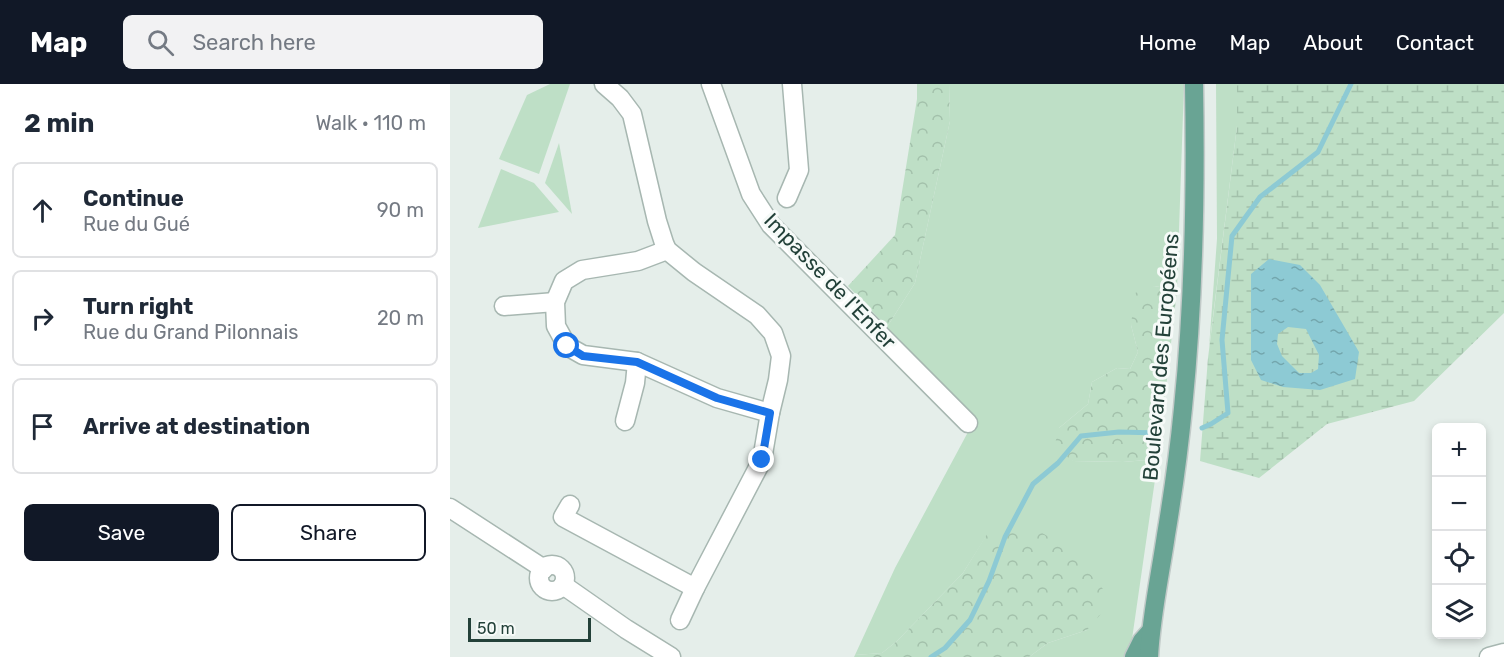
<!DOCTYPE html>
<html lang="en">
<head>
<meta charset="utf-8">
<style>
  :root { --surface:#fff; --page:#f2f2f3; --text:#1f2937; --muted:#747a83; --line:#e0e1e3; --accent:#111827 }
  body { margin:0; font-family:Rubik,sans-serif; background:var(--page); color:var(--text) }
  .controls { position:absolute; right:18px; bottom:18px; display:grid; overflow:hidden; border-radius:9px; box-shadow:0 3px 9px #0003 }
  .controls button { width:54px; height:54px; display:grid; place-items:center; padding:0; border:0; border-bottom:2px solid var(--line); background:var(--surface); color:var(--text); font:30px sans-serif }
  .scale { position:absolute; left:18px; bottom:15px; width:123px; box-sizing:border-box; padding-left:6px; border:3px solid #234139; border-top:0; font-size:16px; line-height:21px; white-space:nowrap; color:#234139; -webkit-text-stroke:4px #f6faf8; paint-order:stroke }
  .stop { position:absolute; width:18px; height:18px; margin:-14px; border:4px solid #1a73e8; border-radius:50%; background:#fff }
  .stop.end { background:#1a73e8; border-color:#fff; box-shadow:0 2px 6px #0008 }
  .list { margin:0; padding:0; list-style:none }
  h2 { display:flex; justify-content:space-between; align-items:center; height:78px; margin:0; padding:0 24px; font-size:26px }
  h2 small { font-size:20px; font-weight:400; color:var(--muted) }
  .list li { display:grid; grid-template-columns:39px 1fr auto; gap:18px; align-items:center; box-sizing:border-box; height:96px; margin:0 12px 12px; padding:0 12px; border:2px solid var(--line); border-radius:9px }
  .list b { display:block; font-size:22px; white-space:nowrap }
  .list p { margin:0; font-size:20px; white-space:nowrap; color:var(--muted) }
  .list em { font-size:20px; font-style:normal; color:var(--muted) }
  .actions { display:flex; gap:12px; padding:18px 24px }
  .actions a { flex:1; padding:14px 0; border:2px solid var(--accent); border-radius:9px; text-align:center; font-size:21px; color:var(--accent) }
  .actions .main { background:var(--accent); color:#fff }
  .icon { flex:none; width:33px; height:33px; fill:none; stroke:currentColor; stroke-width:2; stroke-linecap:round; stroke-linejoin:round }
  .map { position:relative; flex:none; width:1054px; height:573px; overflow:hidden }
  header { display:flex; align-items:center; gap:36px; box-sizing:border-box; height:84px; padding:0 30px; background:var(--accent); color:#fff }
  header strong { font-size:28px }
  nav { display:flex; gap:33px; margin-inline-start:auto; font-size:21px }
  .search { width:420px; height:54px; background:var(--page); display:flex; align-items:center; gap:15px; box-sizing:border-box; padding:0 21px; border-radius:9px; color:var(--muted); font-size:22px }
  main { display:flex }
  aside { flex:1; background:var(--surface) }
  .map>svg:first-child { display:block }
  .green { fill:#bedfc6 }
  .forest { fill:url(#forest-crowns) }
  .wetland { fill:url(#wetland-marsh) }
  .water { fill:url(#water-ripples); fill-rule:evenodd }
  .lines { fill:none; stroke-linecap:round; stroke-linejoin:round }
  .stream { stroke:#8dcad4; stroke-width:5 }
  .minor-casing { stroke:#a7b7b1; stroke-width:21 }
  .major-casing { stroke:#c1cac8; stroke-width:21 }
  .minor { stroke:#fff; stroke-width:18 }
  .major { stroke:#69a494; stroke-width:18 }
  .route { stroke:#1a73e8; stroke-width:8 }
  .labels { text-anchor:middle; stroke-width:6; stroke-linejoin:round; paint-order:stroke }
  .street-label { font-size:21px; fill:#234139; stroke:#f6faf8 }
</style>
</head>
<body>
<header>
<strong>Map</strong>
<div class="search"><svg class="icon" aria-label="search" viewBox="0 0 24 24"><circle cx="10" cy="10" r="6"/><path d="M15 15l6 6"/></svg>Search here</div>
<nav><a>Home</a><a>Map</a><a>About</a><a>Contact</a></nav>
</header>
<main>
<aside>
<h2>2 min<small>Walk · 110 m</small></h2>
<ul class="list">
<li><svg class="icon" aria-label="ahead" viewBox="0 0 24 24"><path d="M12 20V5M6 11l6-6 6 6"/></svg><div><b>Continue</b><p>Rue du Gué</p></div><em>90 m</em></li>
<li><svg class="icon" aria-label="right" viewBox="0 0 24 24"><path d="M7 20v-9h11M14 6l5 5-5 5"/></svg><div><b>Turn right</b><p>Rue du Grand Pilonnais</p></div><em>20 m</em></li>
<li><svg class="icon" aria-label="arrive" viewBox="0 0 24 24"><path d="M6 21V4h12l-3 4 3 4H6"/></svg><div><b>Arrive at destination</b></div></li>
</ul>
<div class="actions"><a class="main">Save</a><a>Share</a></div>
</aside>
<div class="map">
<svg width="1054" height="573" viewBox="0 0 1054 573">
  <defs>
    <pattern id="forest-crowns" width="20" height="18" patternUnits="userSpaceOnUse" patternTransform="scale(1.5)"><rect width="20" height="18" fill="#bedfc6"/><path d="M2 6a3 3 0 1 1 6 0M12 15a3 3 0 1 1 6 0" fill="none" stroke="#a3c1ab"/></pattern>
    <pattern id="wetland-marsh" width="20" height="14" patternUnits="userSpaceOnUse" patternTransform="scale(1.5)"><rect width="20" height="14" fill="#bedfc6"/><path d="M1 5h8M5 5V1M11 12h8M15 12V8" fill="none" stroke="#a3c1ab"/></pattern>
    <pattern id="water-ripples" width="26" height="14" patternUnits="userSpaceOnUse" patternTransform="scale(1.5)"><rect width="26" height="14" fill="#8dcad4"/><path d="M2 4q2-2 4 0t4 0M15 11q2-2 4 0t4 0" fill="none" stroke="#73a6ad"/></pattern>
  </defs>
  <rect width="100%" height="100%" fill="#e5eeea"/>
  <g class="green">
    <path d="M100,0H120L89,90L49,75L77,11Z"/>
    <path d="M499,0H734L727,206L704,202L681,241L688,268L680,285L667,284L642,298L638,320L609,344L623,377L673,378L708,375L682,555L676,573H579L598,559L637,546L537,451L513,489L447,557L432,569L405,571L445,484L525,335L437,243L465,199L500,37Z"/>
    <path d="M766,0H801L803,33L787,42L759,264L767,155Z"/>
    <path d="M109,59L122,130L95,99Z"/>
    <path d="M51,85L84,99L109,128L28,144Z"/>
  </g>
  <g class="forest">
    <path d="M467,0H499L500,37L465,199L437,243L398,202L445,151L467,15Z"/>
    <path d="M704,202L727,206L708,375L673,378L623,377L604,364L609,344L638,320L642,298L667,284L680,285L688,268L681,241L685,209Z"/>
    <path d="M574,441L587,446L618,464L653,505L656,524L637,546L598,559L579,573H404L405,571L432,569L447,557L513,489L537,450Z"/>
  </g>
  <path class="wetland" d="M787,0H1054V229L964,317L877,340L809,394L750,377L758,274L787,42Z"/>
  <path class="water" d="M819,175L850,181L870,201L909,268L905,295L870,306L833,303L811,296L801,276V190ZM838,243L856,245L869,271L868,285L861,289H849L832,272L827,260L828,250Z"/>
  <g class="lines">
    <g class="stream">
      <path d="M752,344L761,340L778,329L772,256L782,152L810,113L868,68L901,0"/>
      <path d="M481,573L495,564L520,536L539,497L555,453L583,400L608,379L631,352L669,348L709,349"/>
    </g>
    <defs>
      <g id="minor">
        <path d="M261,0L301,110L321,141L518,339"/>
        <path d="M337,114L349,86L342,0"/>
        <path d="M217,166L188,177L132,186L114,197L105,218L106,242L117,262L133,271L187,278L267,314L320,329"/>
        <path d="M54,222L105,218"/>
        <path d="M175,337L185,299L187,278"/>
        <path d="M120,421L113,433L245,504L312,376L320,329L328,296L331,272L323,249L307,231L244,188L217,166L214,159L207,137L182,30L170,14L154,0"/>
        <path d="M0,424L94,485"/>
        <circle cx="102" cy="494" r="13"/>
        <path d="M113,501L176,545L221,573"/>
        <path d="M230,536L245,504"/>
        <path d="M1039,573L1054,569"/>
      </g>
      <g id="major">
        <path d="M684,573L692,557L700,548"/>
        <path d="M699,573C701,532 710,492 716,451C723,409 729,366 733,324C744,216 746,108 744,0"/>
      </g>
    </defs>
    <use href="#minor" class="minor-casing"/>
    <use href="#major" class="major-casing"/>
    <use href="#minor" class="minor"/>
    <use href="#major" class="major"/>
  </g>
  <g class="lines">
    <path class="route" d="M117,262L133,272L187,278L267,314L320,329L312,376"/>
  </g>
  <g class="labels">
    <g class="street-label">
      <text transform="translate(380 197) rotate(46)" y="7">Impasse de l'Enfer</text>
      <text transform="translate(711 273) rotate(-85)" y="7">Boulevard des Européens</text>
    </g>
  </g>
</svg>
<div class="controls">
<button>+</button>
<button>−</button>
<button><svg class="icon" aria-label="locate" viewBox="0 0 24 24"><circle cx="12" cy="12" r="6"/><path d="M12 2v4M12 18v4M2 12h4M18 12h4"/></svg></button>
<button><svg class="icon" aria-label="layers" viewBox="0 0 24 24"><path d="M12 4l9 5-9 5-9-5zM3 14l9 5 9-5"/></svg></button>
</div>
<div class="scale">50 m</div>
<div class="stop" style="left:117px;top:262px"></div>
<div class="stop end" style="left:312px;top:376px"></div>
</div>
</main>
</body>
</html>
